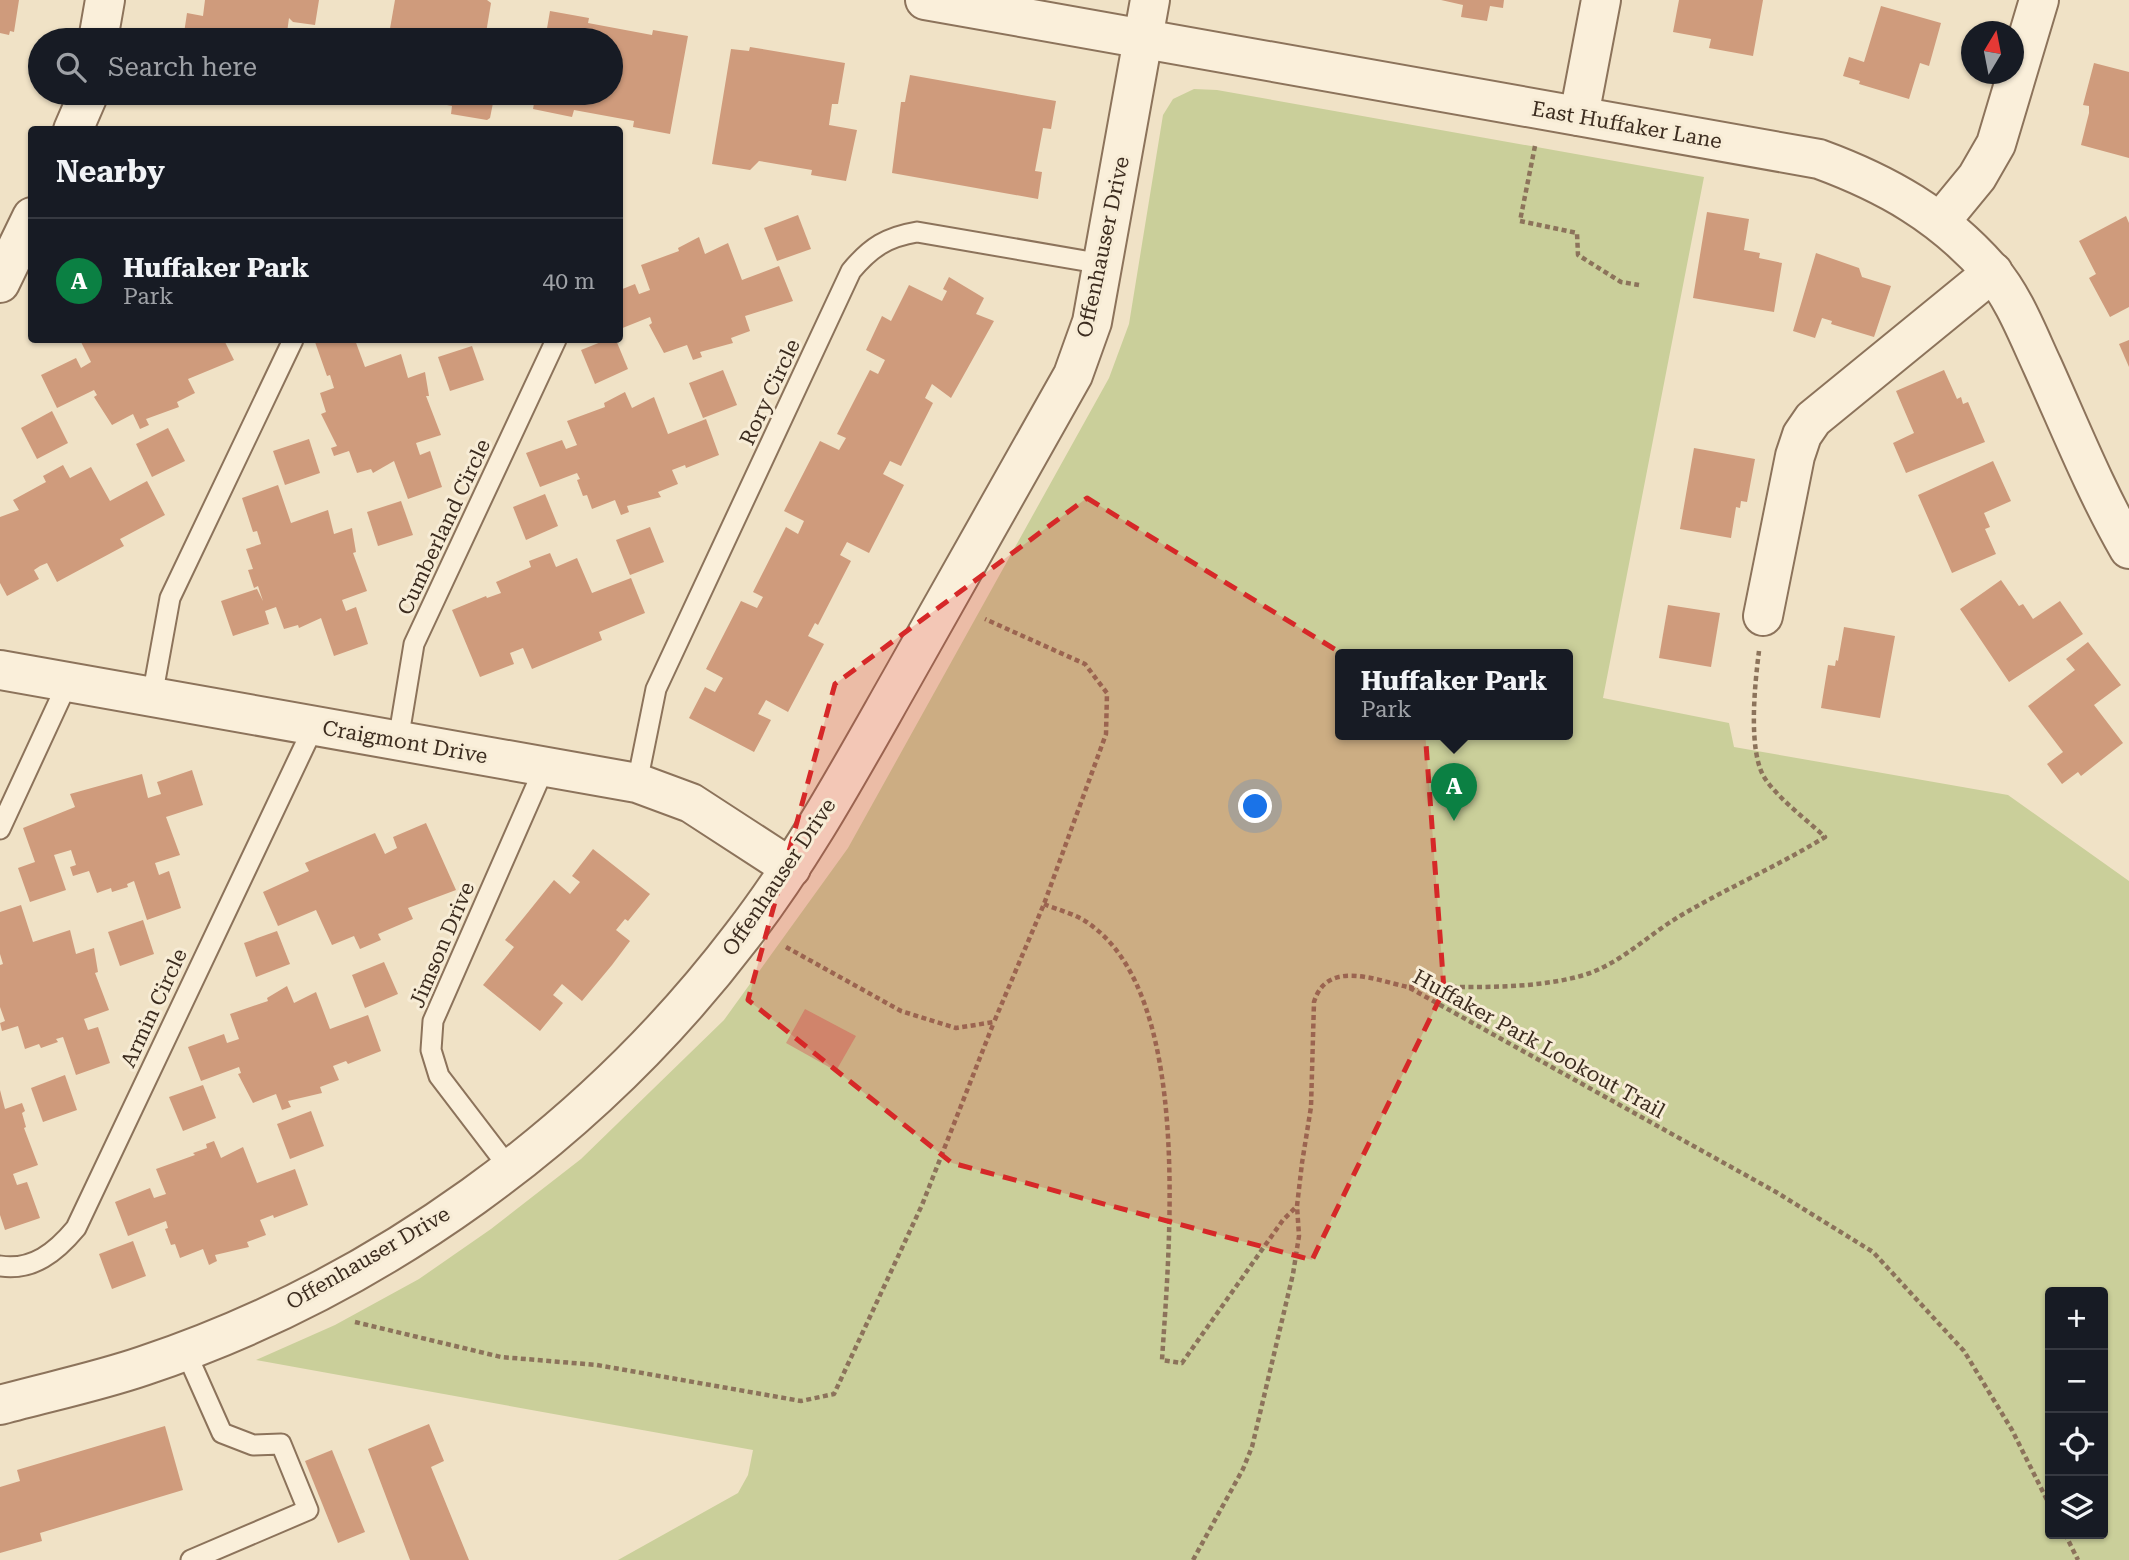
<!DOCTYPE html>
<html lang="en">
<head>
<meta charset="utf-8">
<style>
  :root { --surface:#171b24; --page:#20242c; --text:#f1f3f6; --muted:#9ea1a6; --line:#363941; --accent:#0b8043 }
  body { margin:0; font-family:"Roboto Serif",serif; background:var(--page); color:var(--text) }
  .controls { position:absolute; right:21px; bottom:21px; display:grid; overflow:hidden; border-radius:7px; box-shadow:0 2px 5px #0004 }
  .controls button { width:63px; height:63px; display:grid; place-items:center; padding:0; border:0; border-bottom:2px solid var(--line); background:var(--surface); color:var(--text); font:35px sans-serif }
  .compass { position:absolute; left:1961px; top:21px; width:63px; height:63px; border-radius:50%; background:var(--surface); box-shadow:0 2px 5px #0004; rotate:10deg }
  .you { position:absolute; left:1256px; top:807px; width:24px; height:24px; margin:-18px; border:5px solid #fff; border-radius:50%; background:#1a73e8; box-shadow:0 0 0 10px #1a73e833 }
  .badge { display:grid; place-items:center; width:46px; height:46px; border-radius:50%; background:var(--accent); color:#fff; font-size:23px; font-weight:700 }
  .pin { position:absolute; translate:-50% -58px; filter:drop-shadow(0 2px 4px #0008) }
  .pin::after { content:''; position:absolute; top:37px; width:24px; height:21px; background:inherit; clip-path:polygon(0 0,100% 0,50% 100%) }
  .popup { position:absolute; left:1335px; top:649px; width:238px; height:91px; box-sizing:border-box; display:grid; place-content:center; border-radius:7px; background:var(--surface); filter:drop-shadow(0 2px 5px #0005); font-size:23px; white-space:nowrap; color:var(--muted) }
  .popup b { font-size:26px; color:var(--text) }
  .popup::after { content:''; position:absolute; left:50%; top:100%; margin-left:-14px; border:14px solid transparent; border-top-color:var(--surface) }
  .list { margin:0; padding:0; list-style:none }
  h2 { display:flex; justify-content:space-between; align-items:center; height:91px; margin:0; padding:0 28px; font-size:30px }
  h2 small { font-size:23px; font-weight:400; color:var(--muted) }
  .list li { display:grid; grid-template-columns:46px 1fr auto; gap:21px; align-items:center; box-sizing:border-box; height:126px; padding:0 28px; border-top:2px solid var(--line) }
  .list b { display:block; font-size:26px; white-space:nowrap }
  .list p { margin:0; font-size:23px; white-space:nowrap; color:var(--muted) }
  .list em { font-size:23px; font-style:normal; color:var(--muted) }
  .icon { flex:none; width:38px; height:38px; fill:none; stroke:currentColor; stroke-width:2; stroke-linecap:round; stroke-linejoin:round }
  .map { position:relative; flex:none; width:2129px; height:1560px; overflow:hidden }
  .search { position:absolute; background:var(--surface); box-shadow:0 2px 5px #0004; left:28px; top:28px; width:595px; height:77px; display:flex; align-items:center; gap:18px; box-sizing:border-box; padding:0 24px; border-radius:38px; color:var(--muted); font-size:26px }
  .panel { position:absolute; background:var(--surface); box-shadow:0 2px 5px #0004; left:28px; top:126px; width:595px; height:217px; border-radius:7px }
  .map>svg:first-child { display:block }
  .green { fill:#cacf9a; fill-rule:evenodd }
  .building { fill:#cf9b7c }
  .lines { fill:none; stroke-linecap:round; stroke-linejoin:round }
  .service-casing { stroke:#8c735b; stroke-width:23 }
  .minor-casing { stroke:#8c735b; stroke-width:42 }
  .tertiary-casing { stroke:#8c735b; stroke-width:42 }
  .path { stroke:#8c735b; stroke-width:4.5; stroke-dasharray:5 3.5; stroke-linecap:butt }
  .service { stroke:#faefda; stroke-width:19 }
  .minor { stroke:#faefda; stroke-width:38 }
  .tertiary { stroke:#faefda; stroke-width:38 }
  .marked { fill:#d62828; fill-opacity:0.2; stroke:#d62828; stroke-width:5; stroke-dasharray:14 9; stroke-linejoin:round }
  .labels { text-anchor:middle; stroke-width:6; stroke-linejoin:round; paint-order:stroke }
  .street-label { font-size:21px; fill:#3c2c1f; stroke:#f7ecd6 }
</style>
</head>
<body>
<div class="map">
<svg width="2129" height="1560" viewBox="0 0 2129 1560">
  <rect width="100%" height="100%" fill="#f0e2c6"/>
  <path class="green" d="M1194,89L1217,90L1704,177L1603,698L1729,723L1734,747L2008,795L2129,881V1560H618L738,1493L748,1475L753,1450L256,1360L335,1325L419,1279L491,1229L581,1159L724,1020L848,848L1109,378L1129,324L1163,115L1173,99ZM1340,655H1568V735H1340ZM2050,1292H2103V1534H2050Z"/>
  <g class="building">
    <path d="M0,0H19L14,32L10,31L9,35L0,33Z"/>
    <path d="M205,0H319L315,25L293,22L289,18L286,40H183L187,13L203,16Z"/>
    <path d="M395,0H487L491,3L485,39L388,40Z"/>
    <path d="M1441,0H1504L1503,8L1490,6L1487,21L1461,17L1463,5Z"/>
    <path d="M1679,0H1763L1753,56L1709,48L1711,39L1673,32Z"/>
    <path d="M1881,6L1941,23L1929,66L1920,63L1909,99L1859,84L1860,81L1843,76L1849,57L1864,62Z"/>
    <path d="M550,11L589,18L588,23L652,35L653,30L688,36L670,134L633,127L634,121L574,110L572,117L533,109L536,93H611V40H545Z"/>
    <path d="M750,47L845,63L838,104H832L829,125L857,130L846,181L811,175L812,170L759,161L750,170L712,164L731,49L749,51Z"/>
    <path d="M2094,63L2129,72V158L2081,145L2089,113V106L2083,105Z"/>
    <path d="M910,75L1056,101L1051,129L1043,128L1035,171L1042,172L1038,199L892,173L901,102H905Z"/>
    <path d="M386,93H495L490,118L487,120L451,114L452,106Z"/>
    <path d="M1707,212L1749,219L1744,250L1760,253L1759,258L1782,263L1774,312L1693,298Z"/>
    <path d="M798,215L811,249L777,261L764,228Z"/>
    <path d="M2126,216L2129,223V307L2110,317L2089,278L2096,274L2079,241Z"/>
    <path d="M699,237L705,254L728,243L742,280L779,266L793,301L745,316L750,331L731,338L733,343L700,352L702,357L693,360L687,345L664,353L649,325L652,323L650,317L620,329V290L635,284L639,294L650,290L641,265L679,251L678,248Z"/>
    <path d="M1816,253L1859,268L1862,277L1891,286L1874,337L1831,324L1832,321L1822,318L1815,338L1793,331Z"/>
    <path d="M949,277L984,298L976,314L994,321L951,398L932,384L925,398L933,403L901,466L890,461L883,474L904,485L869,553L847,542L840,555L851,561L818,625L815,623L808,636L824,644L788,712L766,700L758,714L771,720L754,752L689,718L705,687L715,692L723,678L706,669L741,601L757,608L763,597L753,592L786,527L798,534L804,521L784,511L820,441L839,450L846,438L837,434L870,370L878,374L885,360L866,350L882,316L891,321L909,285L942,301L947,291L943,289Z"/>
    <path d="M80,340H180L181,343L189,340H224L234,360L188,379L195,393L177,402L179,407L146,419L149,425L140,429L133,414L112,425L94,397L97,395L94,390L57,408L41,375L76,358L81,368L91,362Z"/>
    <path d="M322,340H355L365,367L401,354L408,378L425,372L429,396H426L441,435L416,443L420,455L430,451L442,487L408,499L394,461L373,473L371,469L357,473L349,451L334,456L331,448L337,446L321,414L326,412L320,393L334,388L330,375L327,376L315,342Z"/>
    <path d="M606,340H616L628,369L595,384L581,350Z"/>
    <path d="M2129,340V367L2119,344Z"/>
    <path d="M472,346L484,380L450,391L438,357Z"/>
    <path d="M723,370L737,405L703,418L689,383Z"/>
    <path d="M1944,370L1957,399L1961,397L1963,404L1968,402L1985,442L1906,473L1893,443L1914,433L1896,391Z"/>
    <path d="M625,392L632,408L654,397L668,434L706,419L719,455L686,468L685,465L672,470L678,484L658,492L661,497L627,506L629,512L621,515L615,500L592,509L587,495L583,496L577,480L580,479L577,473L540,487L526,453L562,440L566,449L577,445L567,421L605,407L604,403Z"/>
    <path d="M52,411L68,443L37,459L21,428Z"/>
    <path d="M168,428L185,461L152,477L136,444Z"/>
    <path d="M309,439L320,473L285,485L273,451Z"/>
    <path d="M1694,448L1755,459L1747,502L1741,501L1740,508L1736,507L1731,538L1680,529Z"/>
    <path d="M1993,461L2011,501L1984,513L1990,527L1985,529L1996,554L1952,573L1918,495Z"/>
    <path d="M63,465L70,478L91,467L110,501L147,481L165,515L120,539L124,546L57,582L47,563L40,566L34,570L39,579L7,596L0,583V517L19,510L13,500L46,482L43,476Z"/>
    <path d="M278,485L291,523L328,510L334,534L352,528L356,552L353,553L367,591L342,600L346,611L356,607L368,644L334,656L321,618L299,628L298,625L284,629L276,607L265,611L269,624L233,636L221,601L257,589L263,601L258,586L254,588L248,570L253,569L246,549L261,544L257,531L253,532L242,498Z"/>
    <path d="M545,494L558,526L526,540L513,507Z"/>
    <path d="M401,501L413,535L378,546L367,512Z"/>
    <path d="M650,527L664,562L630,575L616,540Z"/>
    <path d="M550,553L556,567L577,558L592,593L631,578L645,613L599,632L602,640L532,669L523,648L510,653L514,664L480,677L452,610L486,596L487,598L501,593L496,582L531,567L529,561Z"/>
    <path d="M2001,580L2019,606L2023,604L2033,619L2060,601L2083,634L2009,682L1960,609Z"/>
    <path d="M1668,605L1720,613L1711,667L1659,658Z"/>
    <path d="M1844,627L1895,636L1880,718L1821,708L1828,665L1835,666L1836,660L1838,661Z"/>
    <path d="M2088,642L2121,685L2094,705L2123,743L2081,776L2078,772L2062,784L2047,764L2063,752L2028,706L2075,670L2066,659Z"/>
    <path d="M192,770L203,805L166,817L180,855L155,863L159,875L169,871L181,908L147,920L134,881L127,884L128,887L112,892L111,888L97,893L89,871L73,876L70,867L76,865L71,850L54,855L66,890L30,902L18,868L35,862L23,828L75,807L70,794L142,774L148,798L161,794L157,782Z"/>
    <path d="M426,823L456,890L408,908L413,919L378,934L381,940L360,949L354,936L332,945L316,910L278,926L263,892L309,871L305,863L375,833L385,854L397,848L393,837Z"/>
    <path d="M593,849L650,894L628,921L625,919L616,930L630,941L612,965L582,1001L562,984L553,995L563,1003L540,1031L483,985L514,947L505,940L525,916L554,880L570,894L580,882L572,876Z"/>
    <path d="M21,905L33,942L70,930L76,954L94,948L98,972L95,973L109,1010L84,1019L88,1030L98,1027L110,1063L76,1075L63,1037L56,1039L58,1042L41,1048L39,1044L25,1049L18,1026L2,1031L0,1023L5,1021L0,1007V965L3,964L0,954V912Z"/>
    <path d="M143,920L154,954L120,966L108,932Z"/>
    <path d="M277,931L290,964L256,977L244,943Z"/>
    <path d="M384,962L398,994L365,1008L352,975Z"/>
    <path d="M287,986L294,1003L316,992L330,1029L368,1015L381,1051L348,1064L346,1061L333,1066L339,1080L320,1087L322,1093L288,1101L291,1107L282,1110L276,1094L253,1103L238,1074L241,1073L239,1067L201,1081L188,1047L224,1034L227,1043L239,1039L230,1014L268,1001L267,998Z"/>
    <path d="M805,1009L856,1036L836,1071L786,1043Z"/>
    <path d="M65,1075L77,1110L43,1122L31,1088Z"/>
    <path d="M203,1085L216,1118L183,1131L169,1097Z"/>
    <path d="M0,1090L5,1109L22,1103L25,1111L22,1113L26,1127L24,1128L38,1165L13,1174L17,1185L27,1182L40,1218L5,1230L0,1215Z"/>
    <path d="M311,1111L324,1146L290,1159L277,1124Z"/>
    <path d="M214,1141L221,1158L243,1147L257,1183L295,1169L308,1205L274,1218L273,1215L260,1220L266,1235L247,1242L249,1247L215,1255L217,1261L209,1265L203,1249L180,1258L175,1244L171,1245L165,1229L168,1228L166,1221L128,1236L115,1202L150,1188L154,1198L166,1194L156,1169L195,1155L193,1153L207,1148L206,1144Z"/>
    <path d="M133,1241L146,1276L112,1289L99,1254Z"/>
    <path d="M429,1424L444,1461L431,1467L469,1560H410L368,1449Z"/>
    <path d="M165,1426L183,1490L40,1533L42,1541L0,1553V1487L20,1481L17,1470Z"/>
    <path d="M332,1450L365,1532L338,1543L305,1461Z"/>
  </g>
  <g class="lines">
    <defs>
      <g id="service">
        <path d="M152,697L170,598L293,340"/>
        <path d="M398,741L414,644L556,340"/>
        <path d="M637,783L656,689L851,271C871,247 887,237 917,232L1103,264"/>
        <path d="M0,829L68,682"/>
        <path d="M510,1169L439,1076L431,1050L433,1021L545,766"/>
        <path d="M0,1266C33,1271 56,1252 76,1228L314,726"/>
        <path d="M185,1350L222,1433L253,1445L281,1444L308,1510L191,1560"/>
      </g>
      <g id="minor">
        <path d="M98,40L105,0"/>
        <path d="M1579,116L1601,0"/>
        <path d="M73,130L89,93"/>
        <path d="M1940,222L1977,177L1996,144L2039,0"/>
        <path d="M0,283L32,217"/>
        <path d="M1763,616L1795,456L1802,435L1813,419L1993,272"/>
        <path d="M0,670L637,783L691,803L791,868"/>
        <path d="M0,1405C47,1392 96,1382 143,1366C377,1288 591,1134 741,937C803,857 851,768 901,680C958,578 1016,477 1073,375L1092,322L1150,0"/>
      </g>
      <path id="tertiary" d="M925,0L1819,159C1887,184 1942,215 1991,271C2013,296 2028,335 2042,365C2070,427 2095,490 2129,549"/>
    </defs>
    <use href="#service" class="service-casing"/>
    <use href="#minor" class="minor-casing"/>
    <use href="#tertiary" class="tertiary-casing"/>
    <g class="path">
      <path d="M1535,146L1520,221L1577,233L1578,255L1621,282L1639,285"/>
      <path d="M1044,904C1058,910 1076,914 1088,923C1194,995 1169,1249 1162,1360L1182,1363L1283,1220L1297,1206"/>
      <path d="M786,947L901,1011L956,1028L994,1022L1044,904L1106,734L1107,693L1085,664L985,619"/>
      <path d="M1409,987C1466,986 1529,991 1584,975C1620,964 1648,935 1680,916C1727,888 1778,866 1825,837C1806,819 1781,801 1766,780C1747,754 1755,683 1759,651"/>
      <path d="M355,1322L501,1357L597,1365L801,1401L834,1394L922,1205L994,1022"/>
      <path d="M2065,1534L2078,1560"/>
      <path d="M1193,1560L1243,1469L1252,1447L1293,1274L1299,1236L1297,1206L1302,1163L1311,1107L1314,1002C1327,959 1375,980 1408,987L1776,1192L1873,1252L1964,1351L2012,1430L2050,1506"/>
    </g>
    <use href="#service" class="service"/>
    <use href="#minor" class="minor"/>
    <use href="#tertiary" class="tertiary"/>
  </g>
  <path class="marked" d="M1087,498L1423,703L1444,990L1312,1260L952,1163L748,1000L835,684Z"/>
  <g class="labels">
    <g class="street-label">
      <text transform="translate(1627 125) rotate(10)" y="7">East Huffaker Lane</text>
      <text transform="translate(1103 247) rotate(-78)" y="7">Offenhauser Drive</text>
      <text transform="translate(770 392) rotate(-65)" y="7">Rory Circle</text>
      <text transform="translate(444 527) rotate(-65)" y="7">Cumberland Circle</text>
      <text transform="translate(405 742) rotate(10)" y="7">Craigmont Drive</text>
      <text transform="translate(779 877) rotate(-56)" y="7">Offenhauser Drive</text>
      <text transform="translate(442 945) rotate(-67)" y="7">Jimson Drive</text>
      <text transform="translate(154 1008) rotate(-65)" y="7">Armin Circle</text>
      <text transform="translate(1539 1044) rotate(29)" y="7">Huffaker Park Lookout Trail</text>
      <text transform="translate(368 1258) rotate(-30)" y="7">Offenhauser Drive</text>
    </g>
  </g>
</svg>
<div class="controls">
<button>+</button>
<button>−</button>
<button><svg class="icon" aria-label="locate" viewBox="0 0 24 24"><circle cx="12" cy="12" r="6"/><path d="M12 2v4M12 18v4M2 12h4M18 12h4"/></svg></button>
<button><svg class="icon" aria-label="layers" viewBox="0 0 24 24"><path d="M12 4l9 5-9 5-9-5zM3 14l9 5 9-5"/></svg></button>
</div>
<svg class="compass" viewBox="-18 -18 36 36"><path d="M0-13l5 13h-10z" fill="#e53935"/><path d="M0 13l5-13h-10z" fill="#9ea1a6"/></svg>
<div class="you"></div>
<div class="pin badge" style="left:1454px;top:821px">A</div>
<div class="popup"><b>Huffaker Park</b>Park</div>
<div class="search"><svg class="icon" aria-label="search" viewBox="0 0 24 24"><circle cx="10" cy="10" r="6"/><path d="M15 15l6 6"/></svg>Search here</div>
<section class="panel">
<h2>Nearby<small></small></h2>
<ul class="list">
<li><span class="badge">A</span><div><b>Huffaker Park</b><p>Park</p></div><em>40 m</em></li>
</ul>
</section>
</div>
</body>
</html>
